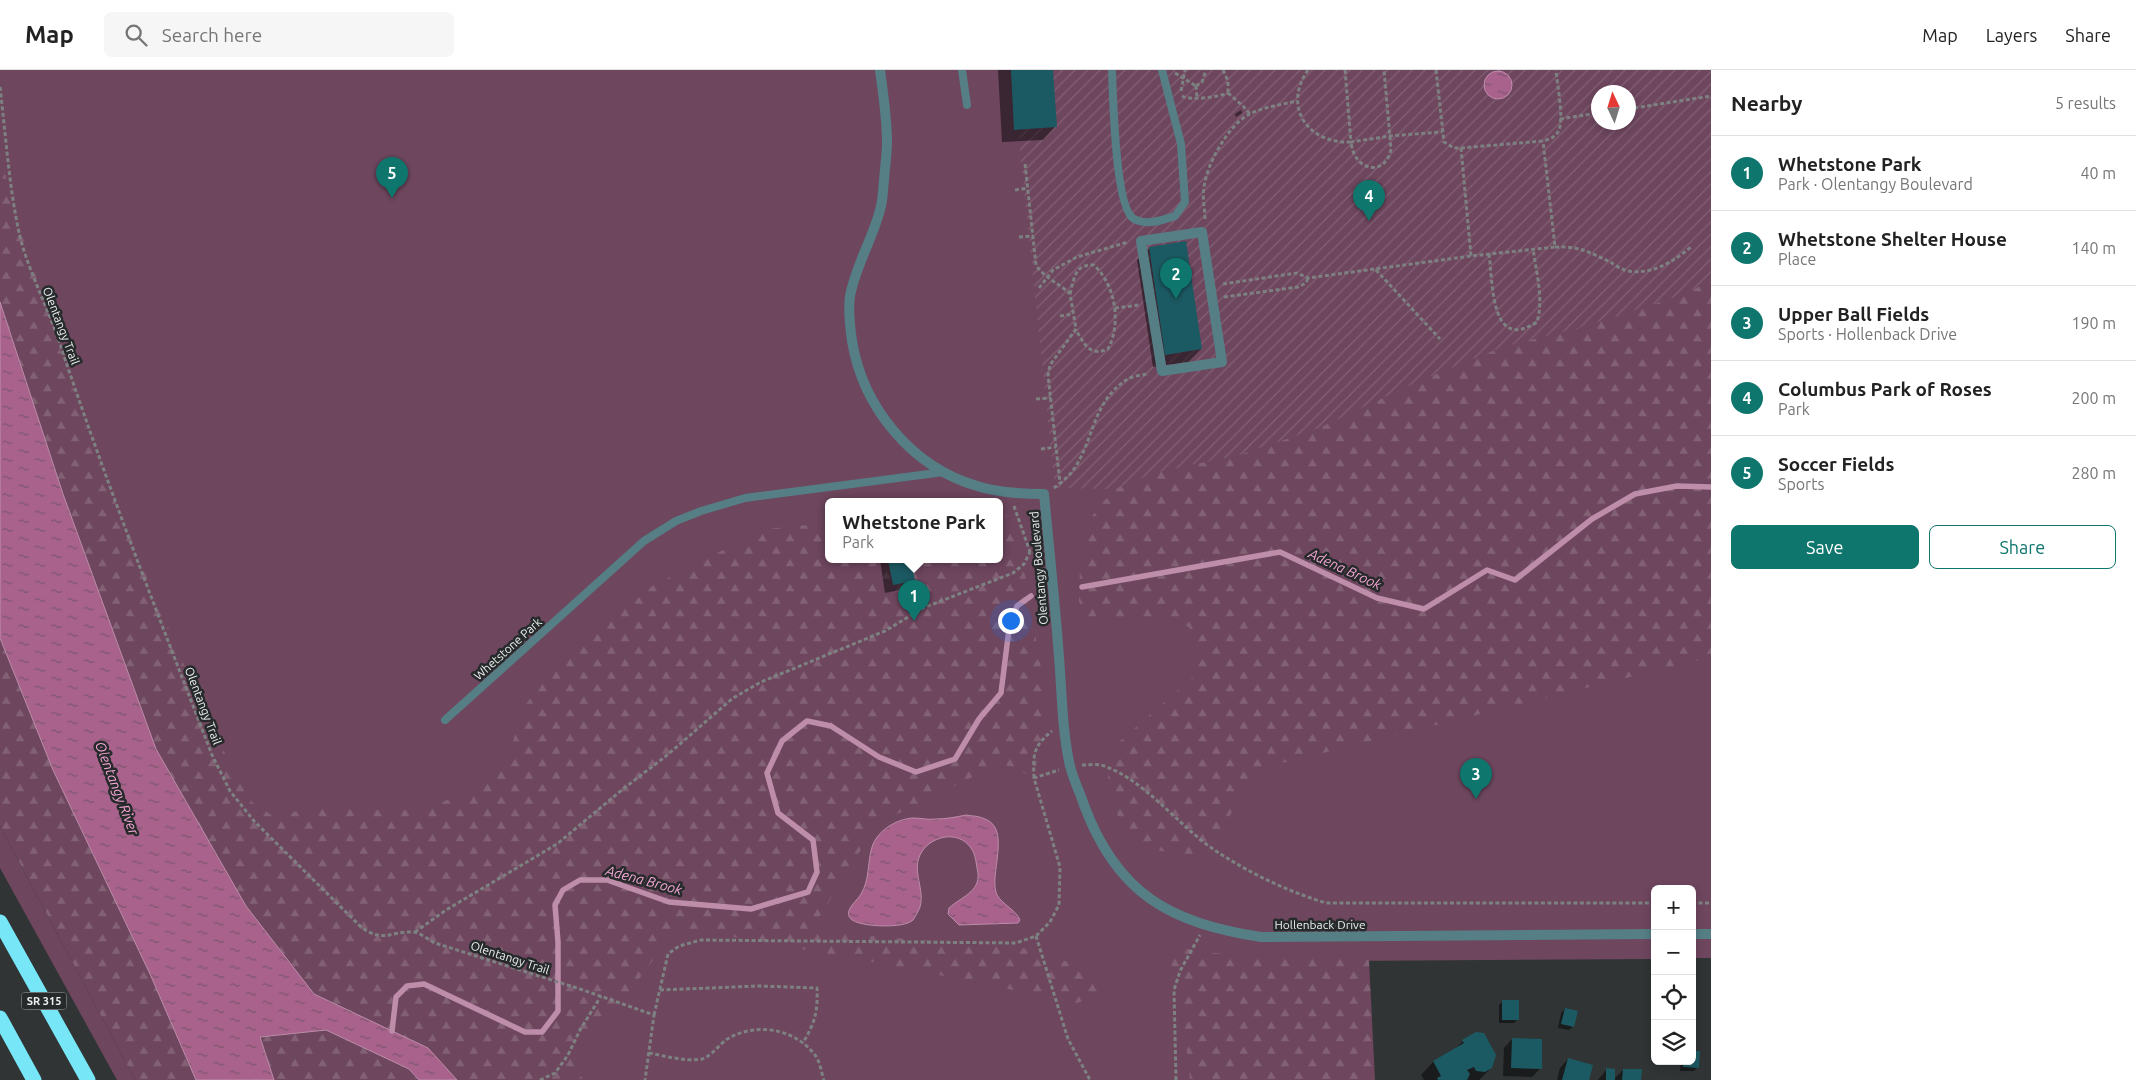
<!DOCTYPE html>
<html lang="en">
<head>
<meta charset="utf-8">
<style>
  :root { --surface:#fff; --page:#f6f6f6; --text:#222; --muted:#767676; --line:#e0e0e0; --accent:#0f766e }
  body { margin:0; font-family:Ubuntu,sans-serif; background:var(--page); color:var(--text) }
  .controls { position:absolute; right:15px; bottom:15px; display:grid; overflow:hidden; border-radius:8px; box-shadow:0 2px 8px #0003 }
  .controls button { width:45px; height:45px; display:grid; place-items:center; padding:0; border:0; border-bottom:1px solid var(--line); background:var(--surface); color:var(--text); font:25px sans-serif }
  .compass { position:absolute; left:1591px; top:15px; width:45px; height:45px; border-radius:50%; background:var(--surface); box-shadow:0 2px 8px #0003; rotate:356deg }
  .you { position:absolute; left:1010px; top:550px; width:18px; height:18px; margin:-12px; border:4px solid #fff; border-radius:50%; background:#1a73e8; box-shadow:0 0 0 8px #1a73e833 }
  .badge { display:grid; place-items:center; width:32px; height:32px; border-radius:50%; background:var(--accent); color:#fff; font-size:16px; font-weight:700 }
  .pin { position:absolute; translate:-50% -41px; filter:drop-shadow(0 1px 2px #0008) }
  .pin::after { content:''; position:absolute; top:26px; width:18px; height:15px; background:inherit; clip-path:polygon(0 0,100% 0,50% 100%) }
  .popup { position:absolute; left:825px; top:428px; width:178px; height:65px; box-sizing:border-box; display:grid; place-content:center; border-radius:8px; background:var(--surface); filter:drop-shadow(0 1px 4px #0005); font-size:16px; white-space:nowrap; color:var(--muted) }
  .popup b { font-size:19px; color:var(--text) }
  .popup::after { content:''; position:absolute; left:50%; top:100%; margin-left:-10px; border:10px solid transparent; border-top-color:var(--surface) }
  .list { margin:0; padding:0; list-style:none }
  h2 { display:flex; justify-content:space-between; align-items:center; height:65px; margin:0; padding:0 20px; font-size:21px }
  h2 small { font-size:16px; font-weight:400; color:var(--muted) }
  .list li { display:grid; grid-template-columns:32px 1fr auto; gap:15px; align-items:center; box-sizing:border-box; height:75px; padding:0 20px; border-top:1px solid var(--line) }
  .list b { display:block; font-size:19px; white-space:nowrap }
  .list p { margin:0; font-size:16px; white-space:nowrap; color:var(--muted) }
  .list em { font-size:16px; font-style:normal; color:var(--muted) }
  .actions { display:flex; gap:10px; padding:15px 20px }
  .actions a { flex:1; padding:11px 0; border:1px solid var(--accent); border-radius:8px; text-align:center; font-size:18px; color:var(--accent) }
  .actions .main { background:var(--accent); color:#fff }
  .icon { flex:none; width:28px; height:28px; fill:none; stroke:currentColor; stroke-width:2; stroke-linecap:round; stroke-linejoin:round }
  .map { position:relative; flex:none; width:1711px; height:1010px; overflow:hidden }
  header { display:flex; align-items:center; gap:30px; box-sizing:border-box; height:70px; padding:0 25px; background:var(--surface); border-bottom:1px solid var(--line) }
  header strong { font-size:24px }
  nav { display:flex; gap:28px; margin-inline-start:auto; font-size:18px }
  .search { width:350px; height:45px; background:var(--page); display:flex; align-items:center; gap:12px; box-sizing:border-box; padding:0 18px; border-radius:8px; color:var(--muted); font-size:19px }
  main { display:flex }
  aside { flex:1; background:var(--surface) }
  .map>svg:first-child { display:block }
  .green { fill:#6e465e; fill-rule:evenodd }
  .forest { fill:url(#forest-firs) }
  .garden { fill:url(#garden-furrows); fill-rule:evenodd }
  .water { fill:url(#water-ripples); stroke:#bd8daa }
  .shadow { fill:#0007 }
  .lines { fill:none; stroke-linecap:round; stroke-linejoin:round }
  .stream { stroke:#bd8daa; stroke-width:5.5 }
  .building { fill:#1c5a63 }
  .path { stroke:#7d8181; stroke-width:3; stroke-dasharray:4 2.5; stroke-linecap:butt }
  .lane { stroke:#557e85; stroke-width:8 }
  .street { stroke:#557e85; stroke-width:10 }
  .highway { stroke:#77e6f7; stroke-width:15 }
  .labels { text-anchor:middle; stroke-width:5; stroke-linejoin:round; paint-order:stroke }
  .shield { fill:#262a2b; stroke:#b1b5b5; stroke-width:1 }
  .shield-label { font-size:11px; font-weight:bold; fill:#edf0f0 }
  .street-label { font-size:12px; fill:#edf0f0; stroke:#262a2b }
  .water-label { font-size:14px; font-style:italic; fill:#f4a6d4; stroke:#262a2b }
</style>
</head>
<body>
<header>
<strong>Map</strong>
<div class="search"><svg class="icon" aria-label="search" viewBox="0 0 24 24"><circle cx="10" cy="10" r="6"/><path d="M15 15l6 6"/></svg>Search here</div>
<nav><a>Map</a><a>Layers</a><a>Share</a></nav>
</header>
<main>
<div class="map">
<svg width="1711" height="1010" viewBox="0 0 1711 1010">
  <defs>
    <pattern id="forest-firs" width="22" height="20" patternUnits="userSpaceOnUse" patternTransform="scale(1.25)"><rect width="22" height="20" fill="#6e465e"/><path d="M5 1l3.5 6h-7zM16 11l3.5 6h-7z" fill="#836175"/></pattern>
    <pattern id="garden-furrows" width="10" height="10" patternUnits="userSpaceOnUse" patternTransform="scale(1.25)"><rect width="10" height="10" fill="#6e465e"/><path d="M-1 1l2-2M0 10L10 0M9 11l2-2" fill="none" stroke="#836175"/></pattern>
    <pattern id="water-ripples" width="26" height="14" patternUnits="userSpaceOnUse" patternTransform="scale(1.25)"><rect width="26" height="14" fill="#a8628c"/><path d="M2 4q2-2 4 0t4 0M15 11q2-2 4 0t4 0" fill="none" stroke="#7c566d"/></pattern>
  </defs>
  <rect width="100%" height="100%" fill="#303435"/>
  <g class="green">
    <path d="M0,0H1711V888H1692V819H1655V889L1200,892L1216,1010H457L427,978L314,924L0,232ZM1598,22H1628V52H1598ZM829,432H999V490H829Z"/>
    <path d="M0,756L135,1010H117L0,798Z"/>
  </g>
  <g class="forest">
    <path d="M0,78L9,123L91,374L209,654L252,732L273,746L324,736L372,740H418L477,720L498,706L509,686L522,639L553,600L652,516L765,459L829,453V490H999V437L1003,438L1007,445L1026,509L1047,634L1034,708L1001,693L877,754L813,857L835,863L1031,879L1085,898L1102,924L1077,933L885,894L701,861L671,866L633,917L573,988L583,1010H457L427,978L314,924L246,836L156,679L63,424L0,232Z"/>
    <path d="M1711,211V587L1258,699L1210,778L1189,787L1138,776L1121,758L1108,711L1111,679L1194,606L1198,583L1189,557L1162,547L1088,550L1079,532L1080,492L1092,446L1114,419L1157,402L1239,385L1319,358L1417,312L1502,277L1581,257L1681,225Z"/>
    <path d="M0,568L53,700L150,904L196,1010H135L0,756Z"/>
    <path d="M1181,878L1214,883L1369,890L1375,1010H1190L1180,919L1168,886Z"/>
    <path d="M326,960L409,999L419,1010H274L260,967Z"/>
  </g>
  <path class="garden" d="M1014,0H1711V211L1681,225L1581,257L1502,277L1417,312L1319,358L1239,385L1157,402L1114,419L1055,418L1021,91ZM1598,22H1628V52H1598Z"/>
  <g class="water">
    <circle cx="1498" cy="15" r="14"/>
    <path d="M0,232L63,424L156,679L246,836L314,924L428,978L457,1010H419L409,999L326,960L260,967L274,1010H196L150,904L53,700L0,568Z"/>
    <path d="M966,745C972,746 979,746 985,749C1012,759 988,806 997,825C1003,835 1016,840 1020,850L1018,853L959,855L948,844L949,838C961,827 980,822 978,803C976,794 976,785 971,778C958,759 929,766 920,785C912,802 925,819 920,837C919,840 915,847 913,850C904,859 859,857 851,849C843,841 856,832 861,824C870,809 867,794 872,777C877,761 896,749 913,748C921,748 928,750 936,749C946,749 956,747 966,745Z"/>
  </g>
  <g class="shadow">
    <path d="M998,0H1052L1055,57L1043,70L1002,72Z"/>
    <path d="M1241,40L1242,43L1236,47L1235,44Z"/>
    <path d="M1150,178L1201,279L1188,292L1153,297L1137,190Z"/>
    <path d="M880,490H909L913,510L905,519L885,523Z"/>
    <path d="M1503,931L1518,949L1514,953H1499V935Z"/>
    <path d="M1565,939L1573,957L1569,960L1558,958L1561,943Z"/>
    <path d="M1512,969L1541,998L1532,1007L1503,1006L1504,978Z"/>
    <path d="M1463,971L1491,998L1479,1010H1424L1421,1005L1433,992L1453,981Z"/>
    <path d="M1568,989L1587,1010H1557L1560,998Z"/>
    <path d="M1681,991H1692L1698,997L1694,1001H1680Z"/>
    <path d="M1606,1000L1614,1009L1623,1000L1640,1010H1598Z"/>
  </g>
  <g class="lines">
    <g class="stream">
      <path d="M1082,517L1280,482L1377,528L1424,539L1487,500L1515,510L1592,449L1635,424L1677,416L1711,417"/>
      <path d="M392,961L396,927L407,916L424,914L525,962H542L558,941V872L555,835L563,820L580,810H607L669,832L751,839L808,822L817,802L813,770L778,743L767,703L782,671L807,651L831,656L879,687L916,702L955,689L979,649L1001,623L1009,559L1017,536L1031,526"/>
    </g>
  </g>
  <g class="building">
    <path d="M1011,0H1053L1057,57L1014,60Z"/>
    <path d="M1186,171L1202,279L1165,285L1149,177Z"/>
    <path d="M888,490H911L915,511L893,515Z"/>
    <rect x="1502" y="930" width="17" height="20"/>
    <path d="M1565,938L1578,941L1574,957L1561,954Z"/>
    <path d="M1476,962L1484,963L1496,985L1492,998L1485,1002L1476,1001L1474,997L1467,1000L1470,1004L1467,1010H1438L1437,1008L1441,1006L1433,991L1464,973L1462,970Z"/>
    <path d="M1512,968L1542,969V999L1511,998Z"/>
    <path d="M1692,981H1700L1699,998L1683,997L1684,991H1692Z"/>
    <path d="M1568,988L1593,995L1589,1010H1562Z"/>
    <path d="M1606,998L1615,999V1010H1606Z"/>
    <path d="M1623,999H1642L1641,1010H1622Z"/>
  </g>
  <g class="lines">
    <g class="path">
      <path d="M1223,0L1228,11V23"/>
      <path d="M1308,0C1282,37 1308,74 1351,72C1354,102 1386,107 1391,79L1384,0"/>
      <path d="M1345,0L1351,72L1390,66L1442,62"/>
      <path d="M1436,0L1444,72L1454,78H1461L1543,71C1550,69 1556,67 1559,60C1564,47 1557,15 1556,0"/>
      <path d="M1175,3L1196,16"/>
      <path d="M1196,16L1202,12L1206,0"/>
      <path d="M1196,16L1197,28"/>
      <path d="M0,17C6,67 9,118 20,167C30,205 49,240 61,277C107,415 160,550 212,685L230,721L254,751L362,858C385,873 390,861 413,862C419,862 429,870 435,873L583,920L654,945L645,1010"/>
      <path d="M1181,21L1185,0"/>
      <path d="M1228,23L1243,36L1250,44"/>
      <path d="M1182,26C1191,31 1218,27 1228,23"/>
      <path d="M1628,39L1711,26"/>
      <path d="M1560,49L1598,43"/>
      <path d="M1461,78L1471,186L1555,177L1543,71"/>
      <path d="M1025,94L1036,195C1043,207 1060,214 1070,224L1076,259L1050,295L1048,305L1060,413"/>
      <path d="M1015,120L1028,118"/>
      <path d="M1205,149C1205,139 1202,128 1204,118C1206,95 1228,56 1248,45C1262,37 1281,35 1296,31"/>
      <path d="M1019,167L1033,166"/>
      <path d="M1555,177C1579,176 1589,182 1610,192C1615,195 1622,200 1628,201C1652,205 1673,192 1691,177"/>
      <path d="M1489,184C1493,212 1490,283 1537,252C1544,229 1536,202 1533,178"/>
      <path d="M1376,200L1440,269"/>
      <path d="M1223,214L1297,203L1308,208L1471,186"/>
      <path d="M1039,218L1053,200L1077,187L1128,172"/>
      <path d="M1070,224C1074,208 1075,194 1094,195C1115,215 1122,252 1108,279C1090,287 1084,274 1076,260"/>
      <path d="M1224,227L1298,217L1306,213L1308,208"/>
      <path d="M1115,238L1139,235"/>
      <path d="M1060,246L1073,244"/>
      <path d="M1036,329L1051,328"/>
      <path d="M1041,379L1056,377"/>
      <path d="M1054,418C1059,414 1067,408 1071,403C1094,374 1091,333 1126,310C1132,306 1142,305 1149,304"/>
      <path d="M1014,436L1030,482L1037,484"/>
      <path d="M1082,695C1088,695 1095,694 1101,695C1144,708 1179,757 1216,781C1251,804 1287,821 1326,833H1655"/>
      <path d="M1034,708C1033,685 1033,676 1052,661"/>
      <path d="M1692,833H1711"/>
      <path d="M415,862L446,840L557,774L623,719L666,686L733,628L761,612L885,561L923,538L1013,503L1024,494L1030,482"/>
      <path d="M1036,866L1068,969L1090,1010"/>
      <path d="M660,920L759,916L817,918C818,942 815,952 803,973"/>
      <path d="M654,945L668,884L679,876L701,870L1016,873L1036,866L1050,852L1059,835L1060,797L1034,708L1059,700"/>
      <path d="M649,983C665,986 686,992 702,989C712,986 720,973 729,968C758,952 795,959 815,985C820,991 821,1002 824,1010"/>
      <path d="M540,1010L555,1003L568,985L580,960L601,926"/>
      <path d="M1176,1010L1174,920L1180,901L1200,865"/>
    </g>
    <g class="lane">
      <path d="M962,0L967,35"/>
      <path d="M1112,0C1113,24 1115,139 1134,149C1147,156 1163,150 1175,146L1185,132L1181,74L1162,0"/>
      <path d="M445,650L644,471L676,451L701,441L745,428L944,402"/>
    </g>
    <g class="street">
      <path d="M880,0C883,23 887,48 887,72C887,84 885,97 884,110C883,118 883,128 881,136C874,167 856,194 850,226C848,240 850,257 852,271C863,338 912,397 977,416C999,423 1021,424 1044,424C1049,478 1055,532 1059,587C1062,623 1062,661 1070,696C1073,709 1080,722 1084,735C1117,824 1170,853 1261,867L1655,864"/>
      <path d="M1202,162L1222,292L1162,301L1141,171Z"/>
      <path d="M1692,864H1711"/>
    </g>
    <g class="highway">
      <path d="M0,852L88,1010"/>
      <path d="M0,948L34,1010"/>
    </g>
  </g>
  <g class="labels">
    <rect class="shield" x="21.5" y="922.5" width="45" height="17" rx="4"/>
    <g class="shield-label">
      <text x="44" y="935">SR 315</text>
    </g>
    <g class="street-label">
      <text transform="translate(61 256) rotate(69)" y="4">Olentangy Trail</text>
      <text transform="translate(1039 498) rotate(-95)" y="4">Olentangy Boulevard</text>
      <text transform="translate(508 579) rotate(-42)" y="4">Whetstone Park</text>
      <text transform="translate(203 636) rotate(69)" y="4">Olentangy Trail</text>
      <text x="1320" y="859">Hollenback Drive</text>
      <text transform="translate(510 888) rotate(18)" y="4">Olentangy Trail</text>
    </g>
    <g class="water-label">
      <text transform="translate(1345 499) rotate(25)" y="5">Adena Brook</text>
      <text transform="translate(117 718) rotate(69)" y="5">Olentangy River</text>
      <text transform="translate(644 810) rotate(15)" y="5">Adena Brook</text>
    </g>
  </g>
</svg>
<div class="controls">
<button>+</button>
<button>−</button>
<button><svg class="icon" aria-label="locate" viewBox="0 0 24 24"><circle cx="12" cy="12" r="6"/><path d="M12 2v4M12 18v4M2 12h4M18 12h4"/></svg></button>
<button><svg class="icon" aria-label="layers" viewBox="0 0 24 24"><path d="M12 4l9 5-9 5-9-5zM3 14l9 5 9-5"/></svg></button>
</div>
<svg class="compass" viewBox="-18 -18 36 36"><path d="M0-13l5 13h-10z" fill="#e53935"/><path d="M0 13l5-13h-10z" fill="#767676"/></svg>
<div class="you"></div>
<div class="pin badge" style="left:914px;top:551px">1</div>
<div class="popup"><b>Whetstone Park</b>Park</div>
<div class="pin badge" style="left:1176px;top:229px">2</div>
<div class="pin badge" style="left:1476px;top:729px">3</div>
<div class="pin badge" style="left:1369px;top:151px">4</div>
<div class="pin badge" style="left:392px;top:128px">5</div>
</div>
<aside>
<h2>Nearby<small>5 results</small></h2>
<ul class="list">
<li><span class="badge">1</span><div><b>Whetstone Park</b><p>Park · Olentangy Boulevard</p></div><em>40 m</em></li>
<li><span class="badge">2</span><div><b>Whetstone Shelter House</b><p>Place</p></div><em>140 m</em></li>
<li><span class="badge">3</span><div><b>Upper Ball Fields</b><p>Sports · Hollenback Drive</p></div><em>190 m</em></li>
<li><span class="badge">4</span><div><b>Columbus Park of Roses</b><p>Park</p></div><em>200 m</em></li>
<li><span class="badge">5</span><div><b>Soccer Fields</b><p>Sports</p></div><em>280 m</em></li>
</ul>
<div class="actions"><a class="main">Save</a><a>Share</a></div>
</aside>
</main>
</body>
</html>
